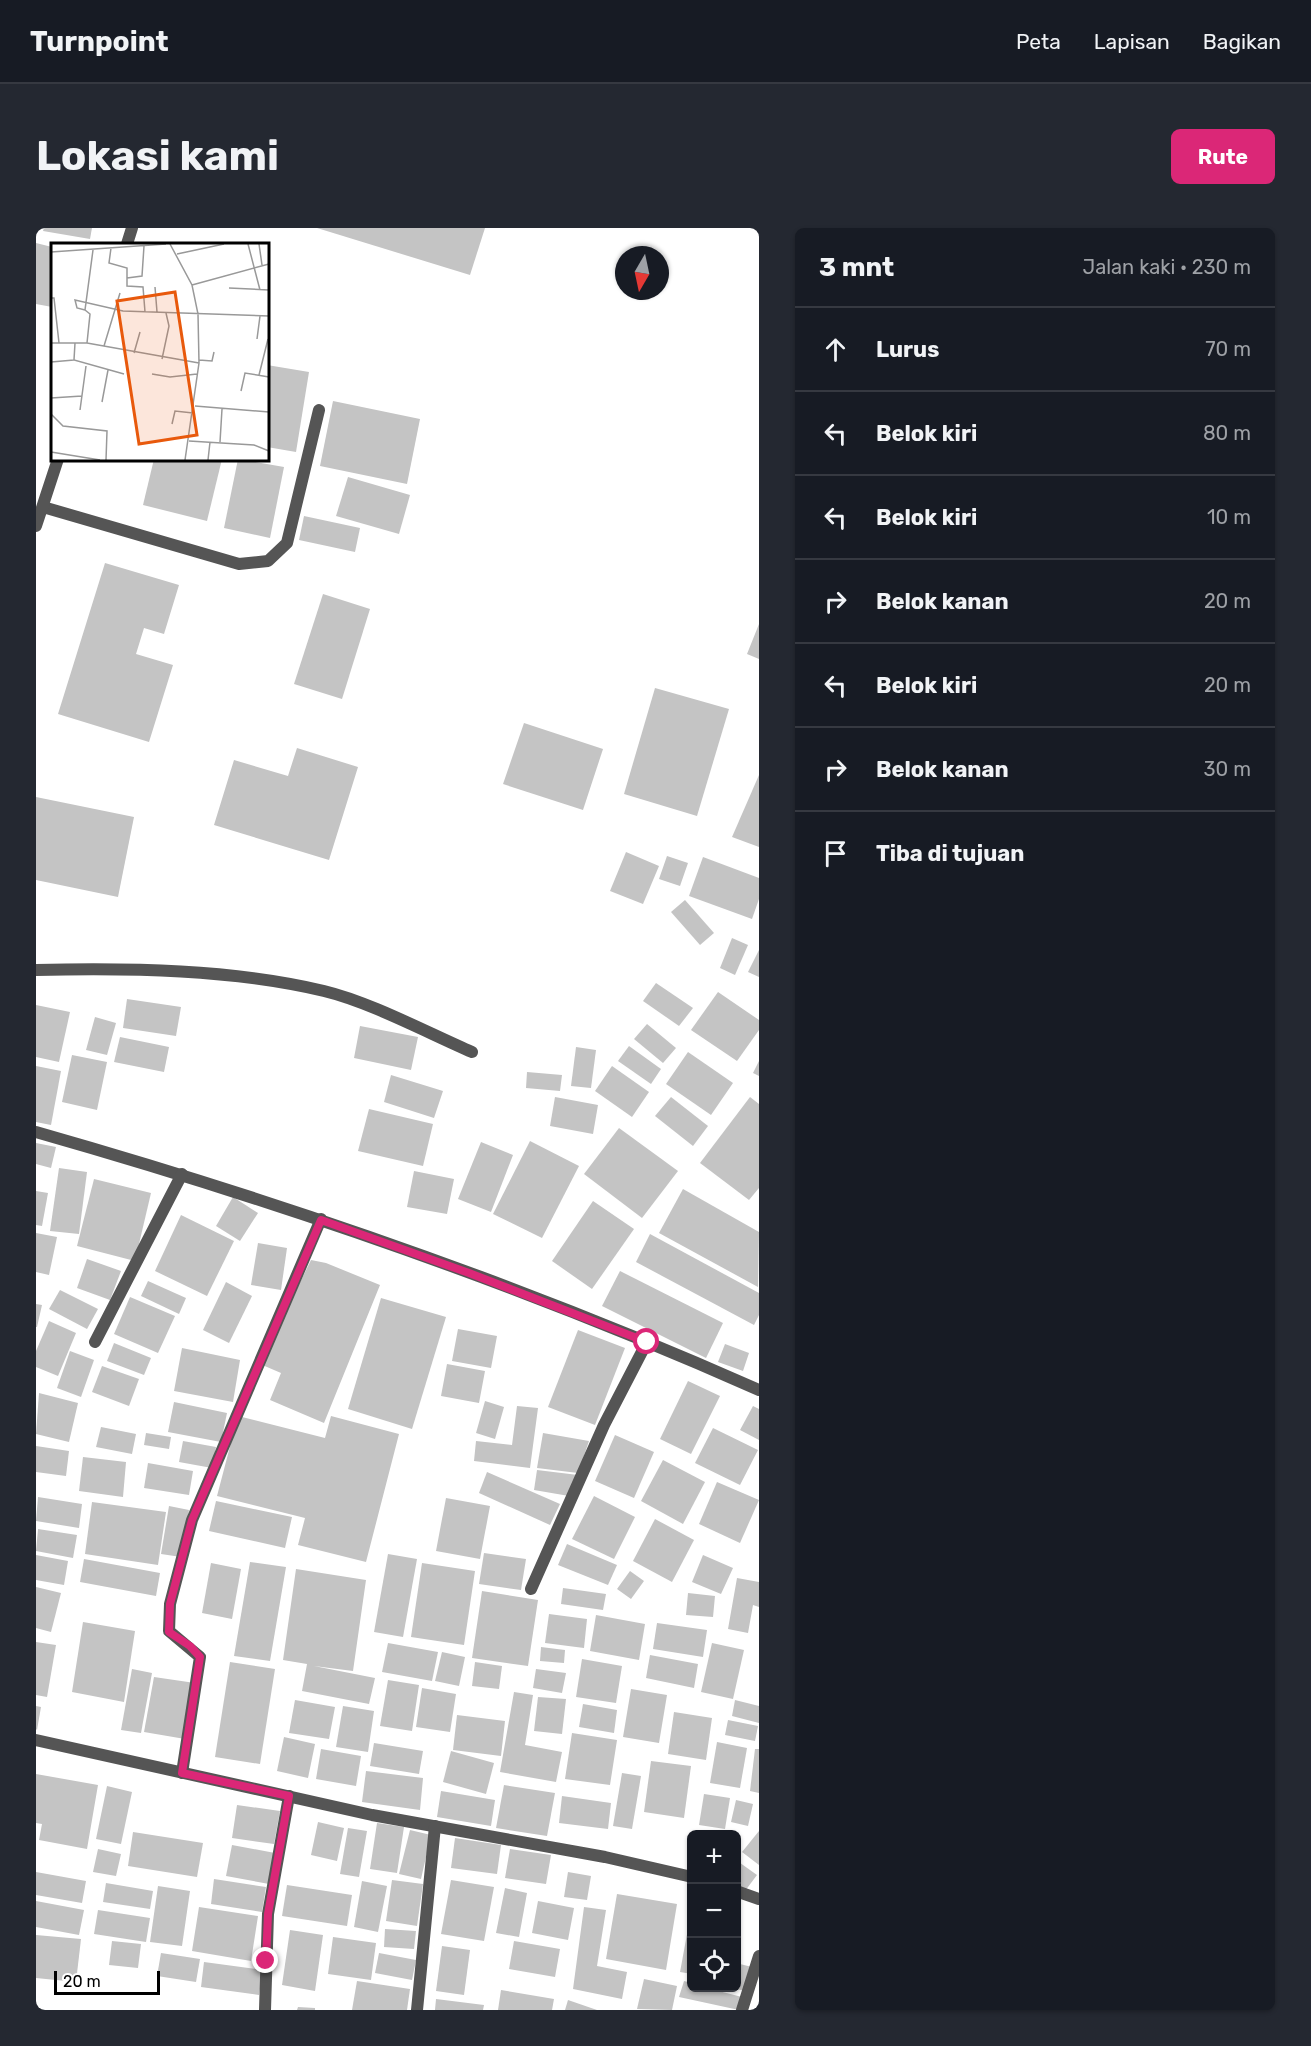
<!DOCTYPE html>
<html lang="id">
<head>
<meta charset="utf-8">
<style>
  :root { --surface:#171b24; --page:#242831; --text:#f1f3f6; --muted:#9ea1a6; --line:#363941; --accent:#db2777 }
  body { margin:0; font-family:Rubik,sans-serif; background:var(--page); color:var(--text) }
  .controls { position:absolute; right:18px; bottom:18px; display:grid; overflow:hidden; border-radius:9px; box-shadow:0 2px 4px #0004 }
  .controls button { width:54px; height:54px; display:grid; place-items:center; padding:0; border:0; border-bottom:2px solid var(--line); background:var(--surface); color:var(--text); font:30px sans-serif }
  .compass { position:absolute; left:579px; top:18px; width:54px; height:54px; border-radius:50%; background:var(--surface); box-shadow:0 2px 4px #0004; rotate:189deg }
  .scale { position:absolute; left:18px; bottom:15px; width:106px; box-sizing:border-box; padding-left:6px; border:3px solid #000; border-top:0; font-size:16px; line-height:21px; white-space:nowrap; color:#000; -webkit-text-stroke:4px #fff; paint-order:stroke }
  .stop { position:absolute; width:18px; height:18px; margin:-14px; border:4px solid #db2777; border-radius:50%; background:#fff }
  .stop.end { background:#db2777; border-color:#fff; box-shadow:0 2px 6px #0008 }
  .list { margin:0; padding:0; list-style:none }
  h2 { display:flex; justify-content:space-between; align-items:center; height:78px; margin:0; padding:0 24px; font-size:26px }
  h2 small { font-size:20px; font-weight:400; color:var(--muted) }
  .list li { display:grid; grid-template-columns:39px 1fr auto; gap:18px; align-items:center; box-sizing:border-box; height:84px; padding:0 24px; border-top:2px solid var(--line) }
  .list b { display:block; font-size:22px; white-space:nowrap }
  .list em { font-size:20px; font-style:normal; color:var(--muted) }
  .icon { flex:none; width:33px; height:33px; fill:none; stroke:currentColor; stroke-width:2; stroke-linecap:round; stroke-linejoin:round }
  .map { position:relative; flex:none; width:723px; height:1782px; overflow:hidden; border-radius:9px }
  header { display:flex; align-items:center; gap:36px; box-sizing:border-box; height:84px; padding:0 30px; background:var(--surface); border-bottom:2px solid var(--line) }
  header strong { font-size:28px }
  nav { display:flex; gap:33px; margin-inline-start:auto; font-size:21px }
  .intro { display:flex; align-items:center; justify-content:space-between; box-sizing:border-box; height:144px; padding:0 36px }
  h1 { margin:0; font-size:42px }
  .button { padding:15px 27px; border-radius:9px; background:var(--accent); color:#fff; font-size:21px; font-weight:700 }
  main { display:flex; gap:36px; padding:0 36px }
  aside { flex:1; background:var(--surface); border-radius:9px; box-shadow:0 2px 4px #0004 }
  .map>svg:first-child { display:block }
  .building { fill:#c4c4c4 }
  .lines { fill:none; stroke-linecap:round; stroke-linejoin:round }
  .minor { stroke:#555; stroke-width:12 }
  .tertiary { stroke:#555; stroke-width:12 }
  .route { stroke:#db2777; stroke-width:8 }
  .inset-road { fill:none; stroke:#999; stroke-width:1.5 }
  .view { fill:#e8590c; fill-opacity:0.15; stroke:#e8590c; stroke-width:3 }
  .inset-edge { fill:none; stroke:#000; stroke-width:3 }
</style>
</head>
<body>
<header>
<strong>Turnpoint</strong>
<nav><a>Peta</a><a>Lapisan</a><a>Bagikan</a></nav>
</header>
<div class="intro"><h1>Lokasi kami</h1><a class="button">Rute</a></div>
<main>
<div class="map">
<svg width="723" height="1782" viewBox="0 0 723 1782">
  <rect width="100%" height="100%" fill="#fff"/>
  <g class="building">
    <path d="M8,0H56L54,11L7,3Z"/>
    <path d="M281,0H449L434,47Z"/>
    <path d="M0,15L16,19V79L0,76Z"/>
    <path d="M231,137L273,144L260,224L231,219Z"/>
    <path d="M297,173L384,191L371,256L284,238Z"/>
    <path d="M118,231H186L171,293L107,277Z"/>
    <path d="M202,231L248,239L234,310L188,300Z"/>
    <path d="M312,249L374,267L363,306L300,288Z"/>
    <path d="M268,288L324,300L319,324L263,312Z"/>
    <path d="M69,335L143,357L128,406L108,400L100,426L137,437L113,514L22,486Z"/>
    <path d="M287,366L334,381L306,471L258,456Z"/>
    <path d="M723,396V431L711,426Z"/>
    <path d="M619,460L693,481L661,588L588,566Z"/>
    <path d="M488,495L567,521L547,582L467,556Z"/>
    <path d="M261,520L322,539L293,632L178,597L198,532L252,548Z"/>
    <path d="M723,547V619L696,609Z"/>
    <path d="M0,569L98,589L82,669L0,652Z"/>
    <path d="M590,624L623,638L607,676L574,663Z"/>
    <path d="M631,628L652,635L644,658L623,651Z"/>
    <path d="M667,629L723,650V671L716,691L653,668Z"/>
    <path d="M649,672L678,705L664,717L635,684Z"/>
    <path d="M696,710L712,717L699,747L684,740Z"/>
    <path d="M723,722V749L712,744Z"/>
    <path d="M620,755L657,780L643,798L607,773Z"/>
    <path d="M682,764L723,792V802L701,833L655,802Z"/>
    <path d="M91,771L145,779L140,808L87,800Z"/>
    <path d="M0,777L34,784L23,834L0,829Z"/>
    <path d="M59,789L80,795L71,827L50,822Z"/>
    <path d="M611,796L640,820L627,835L598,811Z"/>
    <path d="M324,798L382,809L375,842L318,830Z"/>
    <path d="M84,809L133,819L128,844L78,834Z"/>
    <path d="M593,818L625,841L615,856L582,833Z"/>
    <path d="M540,819L560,822L555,860L535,858Z"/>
    <path d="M652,824L697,855L675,887L630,856Z"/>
    <path d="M36,827L71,834L61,882L26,874Z"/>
    <path d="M723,833V848L717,845Z"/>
    <path d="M0,838L25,843L15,897L0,894Z"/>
    <path d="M576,838L613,864L596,889L559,863Z"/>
    <path d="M491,844L526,847L524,863L490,860Z"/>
    <path d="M355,847L407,863L398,890L348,874Z"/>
    <path d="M519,869L562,877L557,906L514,898Z"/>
    <path d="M635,869L672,898L657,918L619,888Z"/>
    <path d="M714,869L723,876V960L713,972L664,935Z"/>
    <path d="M333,881L397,896L387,938L322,923Z"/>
    <path d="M583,900L642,943L606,990L548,946Z"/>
    <path d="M494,913L543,938L506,1010L457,986Z"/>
    <path d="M445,914L477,927L455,984L422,971Z"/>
    <path d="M0,915L20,919L15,940L0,936Z"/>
    <path d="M23,940L51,944L43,1006L14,1003Z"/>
    <path d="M378,943L418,951L411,986L371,979Z"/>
    <path d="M58,951L115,965L99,1033L41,1018Z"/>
    <path d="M647,961L723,1004L722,1059L623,1005Z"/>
    <path d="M0,963L12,965L6,998L0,997Z"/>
    <path d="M197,969L222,985L204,1013L180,998Z"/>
    <path d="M557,973L598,1001L556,1061L516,1033Z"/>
    <path d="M145,987L198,1013L171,1068L119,1043Z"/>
    <path d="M0,1005L21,1009L13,1047L0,1044Z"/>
    <path d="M614,1006L723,1065V1087L718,1097L600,1034Z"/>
    <path d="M222,1015L251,1020L245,1062L215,1057Z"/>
    <path d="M51,1031L85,1043L74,1072L41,1060Z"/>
    <path d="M275,1032L290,1035L344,1057L288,1195L234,1172L245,1145L224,1136Z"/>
    <path d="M584,1043L687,1095L670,1130L566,1078Z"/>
    <path d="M112,1053L150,1070L143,1086L105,1068Z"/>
    <path d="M190,1054L216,1068L193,1115L167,1102Z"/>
    <path d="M24,1062L62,1081L51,1101L13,1081Z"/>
    <path d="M94,1069L139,1088L122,1125L78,1106Z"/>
    <path d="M345,1070L410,1089L376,1201L312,1181Z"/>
    <path d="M0,1076L6,1077L1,1099H0Z"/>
    <path d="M13,1093L40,1105L22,1148L0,1139V1123Z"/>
    <path d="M422,1101L461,1108L455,1140L416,1133Z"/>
    <path d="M542,1102L589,1120L559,1197L512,1179Z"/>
    <path d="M78,1115L115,1130L108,1147L71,1133Z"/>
    <path d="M689,1116L713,1125L707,1143L682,1134Z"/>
    <path d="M146,1120L204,1132L197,1174L138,1163Z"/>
    <path d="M34,1123L58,1132L45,1169L21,1160Z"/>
    <path d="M411,1136L449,1143L443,1175L405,1168Z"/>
    <path d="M66,1138L103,1151L93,1178L56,1164Z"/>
    <path d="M652,1153L684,1168L655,1226L624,1211Z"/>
    <path d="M3,1165L42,1175L33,1214L0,1206Z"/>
    <path d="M449,1173L468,1179L459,1211L440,1205Z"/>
    <path d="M138,1174L191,1185L185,1214L132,1204Z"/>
    <path d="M481,1178L502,1180L494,1240L438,1233L440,1213L476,1217Z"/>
    <path d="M717,1178L723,1181V1212L704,1202Z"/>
    <path d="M202,1188L289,1210L295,1188L363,1206L330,1334L262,1317L269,1290L181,1268Z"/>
    <path d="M65,1199L100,1206L96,1226L60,1219Z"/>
    <path d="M677,1200L722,1222L704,1257L659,1235Z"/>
    <path d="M110,1205L135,1209L133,1221L108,1217Z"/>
    <path d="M507,1205L553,1213L542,1245L501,1240Z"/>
    <path d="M579,1207L618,1224L598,1270L559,1253Z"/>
    <path d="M147,1213L180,1219L176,1240L143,1234Z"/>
    <path d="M0,1218L33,1223L30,1248L0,1244Z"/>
    <path d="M47,1229L90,1234L87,1269L43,1263Z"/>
    <path d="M627,1232L669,1254L647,1296L605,1273Z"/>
    <path d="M112,1235L157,1243L153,1267L108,1260Z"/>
    <path d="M501,1242L542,1247L533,1268L498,1262Z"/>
    <path d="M451,1244L524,1276L514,1297L443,1265Z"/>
    <path d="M681,1254L723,1272L704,1315L663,1296Z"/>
    <path d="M558,1268L599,1289L578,1331L536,1311Z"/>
    <path d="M2,1269L46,1276L43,1300L0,1293Z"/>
    <path d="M410,1270L454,1278L444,1331L400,1323Z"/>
    <path d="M180,1273L256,1289L249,1320L173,1303Z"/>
    <path d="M56,1274L130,1284L122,1337L49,1326Z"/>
    <path d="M133,1278L153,1282L145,1329L125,1326Z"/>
    <path d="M619,1291L658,1312L636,1354L597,1333Z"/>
    <path d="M2,1301L41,1307L37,1330L0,1323Z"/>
    <path d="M531,1316L581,1337L572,1357L522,1337Z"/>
    <path d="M448,1325L490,1331L485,1362L443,1356Z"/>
    <path d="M352,1326L381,1331L367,1409L338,1404Z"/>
    <path d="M0,1327L32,1333L28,1357L0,1352Z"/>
    <path d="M667,1327L697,1340L685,1366L656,1354Z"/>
    <path d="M48,1331L124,1345L120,1368L44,1354Z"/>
    <path d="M214,1334L250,1339L234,1433L198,1428Z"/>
    <path d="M175,1335L205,1341L196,1391L166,1385Z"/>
    <path d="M386,1335L439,1343L428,1417L375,1409Z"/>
    <path d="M260,1341L330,1352L317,1443L278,1438L339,1450L333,1476L266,1463L271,1436L247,1432Z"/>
    <path d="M594,1343L608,1353L595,1371L581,1361Z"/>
    <path d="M701,1350L723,1354V1379L717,1377L712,1405L692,1401Z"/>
    <path d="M0,1359L25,1365L15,1404L0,1400Z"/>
    <path d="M527,1360L570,1366L567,1382L525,1376Z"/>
    <path d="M446,1363L502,1372L492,1438L436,1430Z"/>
    <path d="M652,1365L679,1368L677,1389L650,1387Z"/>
    <path d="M513,1386L551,1391L548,1420L509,1415Z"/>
    <path d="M560,1387L609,1396L603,1432L554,1423Z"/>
    <path d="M47,1394L99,1403L88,1474L36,1464Z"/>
    <path d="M621,1395L671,1402L667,1429L617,1421Z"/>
    <path d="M0,1414L20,1417L11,1469L0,1467Z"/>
    <path d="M352,1415L402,1424L396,1453L346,1444Z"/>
    <path d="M676,1415L708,1422L697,1471L665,1464Z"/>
    <path d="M505,1419L529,1422L528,1435L504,1433Z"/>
    <path d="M406,1424L429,1429L423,1458L399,1453Z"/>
    <path d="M614,1427L662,1436L658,1460L610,1450Z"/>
    <path d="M546,1431L586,1438L580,1475L540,1469Z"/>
    <path d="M194,1434L239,1441L224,1536L179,1529Z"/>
    <path d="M439,1434L466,1438L463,1461L436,1458Z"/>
    <path d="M96,1441L116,1445L105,1505L85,1502Z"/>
    <path d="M500,1441L530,1445L526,1465L497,1460Z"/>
    <path d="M118,1449L159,1455L149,1511L108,1504Z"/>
    <path d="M352,1452L383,1457L376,1503L344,1498Z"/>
    <path d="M386,1460L420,1466L414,1504L380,1499Z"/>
    <path d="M595,1461L631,1467L623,1515L587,1509Z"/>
    <path d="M478,1464L497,1467L489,1517L526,1524L520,1554L464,1544Z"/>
    <path d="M502,1469L530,1471L526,1506L498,1503Z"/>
    <path d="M259,1472L299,1479L293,1511L253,1505Z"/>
    <path d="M699,1472L723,1478V1495L696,1488Z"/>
    <path d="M547,1476L581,1482L578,1505L543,1499Z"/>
    <path d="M0,1478L5,1479L1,1502L0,1501Z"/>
    <path d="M307,1478L338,1483L332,1524L300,1519Z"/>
    <path d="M638,1484L676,1490L670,1532L632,1526Z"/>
    <path d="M421,1487L469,1493L465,1528L417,1522Z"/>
    <path d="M692,1492L722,1498L719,1513L689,1507Z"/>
    <path d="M536,1505L581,1512L574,1557L529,1551Z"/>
    <path d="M248,1509L279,1516L272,1550L241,1543Z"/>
    <path d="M681,1514L711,1520L704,1560L674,1555Z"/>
    <path d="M338,1515L387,1523L383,1546L334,1538Z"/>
    <path d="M285,1521L325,1528L320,1558L280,1551Z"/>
    <path d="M719,1521H723V1565L714,1563Z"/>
    <path d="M415,1523L458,1535L450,1566L407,1554Z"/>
    <path d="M615,1533L655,1538L648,1590L608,1584Z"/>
    <path d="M330,1543L387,1550L384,1582L326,1574Z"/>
    <path d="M586,1545L605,1548L596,1601L577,1598Z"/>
    <path d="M0,1546L62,1557L51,1621L3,1612L6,1596L0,1595Z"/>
    <path d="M468,1557L519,1565L511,1608L460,1600Z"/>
    <path d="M71,1558L96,1564L85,1616L60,1611Z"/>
    <path d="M405,1563L459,1572L455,1598L401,1589Z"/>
    <path d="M668,1566L694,1570L689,1601L663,1597Z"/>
    <path d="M526,1568L575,1575L572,1601L523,1595Z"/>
    <path d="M700,1572L717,1576L712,1598L695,1594Z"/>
    <path d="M201,1577L244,1583L238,1616L196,1610Z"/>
    <path d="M282,1594L308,1600L301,1633L275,1627Z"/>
    <path d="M341,1595L368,1599L361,1645L334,1641Z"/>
    <path d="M312,1600L331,1603L323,1649L304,1646Z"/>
    <path d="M374,1602L395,1607L385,1651L363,1646Z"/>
    <path d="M723,1603V1637L706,1624Z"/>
    <path d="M97,1604L167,1615L161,1649L92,1638Z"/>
    <path d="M419,1610L465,1617L461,1646L415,1640Z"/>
    <path d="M196,1617L239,1625L233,1656L190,1648Z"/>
    <path d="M62,1621L85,1626L80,1648L57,1644Z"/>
    <path d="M474,1621L515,1627L510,1656L469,1650Z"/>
    <path d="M700,1632L721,1647L709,1663L700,1656Z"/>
    <path d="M0,1644L50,1653L46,1675L0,1667Z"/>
    <path d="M532,1644L555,1648L551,1672L528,1669Z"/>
    <path d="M178,1651L230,1659L226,1684L175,1676Z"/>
    <path d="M356,1652L387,1656L381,1698L350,1693Z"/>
    <path d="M415,1652L458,1659L448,1713L405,1706Z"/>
    <path d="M326,1653L351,1658L342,1704L318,1699Z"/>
    <path d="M70,1655L117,1663L114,1681L67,1674Z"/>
    <path d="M251,1657L316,1667L311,1698L246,1688Z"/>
    <path d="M122,1658L154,1663L146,1718L114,1714Z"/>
    <path d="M469,1660L491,1665L483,1709L460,1705Z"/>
    <path d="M581,1666L641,1676L630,1742L570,1731Z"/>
    <path d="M0,1673L48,1682L43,1707L0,1699Z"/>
    <path d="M502,1673L538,1680L532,1712L496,1705Z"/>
    <path d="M163,1679L222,1688L215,1733L156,1723Z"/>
    <path d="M548,1679L570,1682L561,1738L591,1744L586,1771L537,1761Z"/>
    <path d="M62,1682L114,1690L110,1714L58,1706Z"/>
    <path d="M654,1690H656V1746L644,1744Z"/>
    <path d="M349,1701L380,1703L378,1721L348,1719Z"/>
    <path d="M254,1702L287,1707L279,1763L246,1757Z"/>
    <path d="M0,1707L45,1711L40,1754L0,1750Z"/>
    <path d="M297,1709L340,1715L335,1752L292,1746Z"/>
    <path d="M76,1713L105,1716L102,1740L73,1737Z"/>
    <path d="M478,1713L524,1721L519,1749L473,1741Z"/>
    <path d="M406,1718L434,1722L428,1767L400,1763Z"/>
    <path d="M125,1725L164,1731L160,1754L121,1748Z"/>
    <path d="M343,1725L380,1732L376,1752L339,1745Z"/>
    <path d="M168,1734L227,1742L223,1767L165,1759Z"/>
    <path d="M700,1735L716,1739L710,1763L700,1761Z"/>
    <path d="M608,1751L641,1758L636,1782L601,1781Z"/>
    <path d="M321,1753L374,1761L371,1782H316Z"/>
    <path d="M648,1753L656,1755V1760H671L706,1769L703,1782L643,1769Z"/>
    <path d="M465,1762L518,1771L516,1782H462Z"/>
    <path d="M400,1771L448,1777L447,1782H399Z"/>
    <path d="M532,1772L561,1782H529Z"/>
    <path d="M262,1779L279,1780V1782H261Z"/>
  </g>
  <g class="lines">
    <g class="minor">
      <path d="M7,279L203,336L232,333L251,315L283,182"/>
      <path d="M0,742C95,740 195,741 288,763C334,774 392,805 436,824"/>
      <path d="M0,904C246,974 489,1058 723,1162"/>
      <path d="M59,1114L146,946"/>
      <path d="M495,1361L568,1197L611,1114"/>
      <path d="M0,1512L336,1587L569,1629L656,1649"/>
      <path d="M146,1545L164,1429L133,1403L134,1376L156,1292L285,991"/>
      <path d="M700,1663L723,1671"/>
      <path d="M229,1782L232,1686L253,1568"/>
      <path d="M381,1782L399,1598"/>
      <path d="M706,1782L723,1728"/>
    </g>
    <g class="tertiary">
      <path d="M91,16L96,0"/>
      <path d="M0,298L22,231"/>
    </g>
  </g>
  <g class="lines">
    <path class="route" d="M230,1733L232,1686L253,1568L146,1545L164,1429L154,1418L133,1404L134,1376L156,1292L285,992L433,1045L611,1114"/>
  </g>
  <g transform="translate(15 15)">
    <rect width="218" height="218" fill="#fff"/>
    <path class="inset-road" d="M119,1L141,42L147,71L148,120L134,217M197,1L209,47M208,1L211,22M60,5L58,20L76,25V43L92,44L94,69M0,9L115,1M126,11L173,1M76,35L91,33L93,3M141,42L218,21M104,44L106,69M178,45L218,47M0,55H3L8,100M34,67L26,65L24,57L72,68L218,73M206,96L209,73M0,100H36L148,120M24,100L23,117L73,131M36,100L39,71L34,67L42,7M53,103L69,50M83,110L89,89M111,116L118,83L115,70M148,117L161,118L163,109M0,119L23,117M101,131L119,134L146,131M208,132L217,96M190,148L194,130L218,134M0,155L31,153M51,159L57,127M144,163L218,169M29,167L35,123M0,171L12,183L56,188L55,217M121,181L124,168L142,170M138,198L203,202L218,208M169,199L171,166M0,209L49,217M157,217L159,199"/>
    <path class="view" d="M124,49L146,192L88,201L66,58Z"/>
    <rect width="218" height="218" class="inset-edge"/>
  </g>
</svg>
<div class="controls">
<button>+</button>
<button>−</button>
<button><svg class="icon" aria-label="locate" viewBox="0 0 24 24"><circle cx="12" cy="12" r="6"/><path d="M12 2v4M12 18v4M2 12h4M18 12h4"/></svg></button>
</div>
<svg class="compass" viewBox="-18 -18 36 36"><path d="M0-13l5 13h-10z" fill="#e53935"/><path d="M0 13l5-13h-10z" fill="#9ea1a6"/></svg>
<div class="scale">20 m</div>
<div class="stop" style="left:611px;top:1114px"></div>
<div class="stop end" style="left:230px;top:1733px"></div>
</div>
<aside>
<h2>3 mnt<small>Jalan kaki · 230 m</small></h2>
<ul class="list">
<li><svg class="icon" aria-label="ahead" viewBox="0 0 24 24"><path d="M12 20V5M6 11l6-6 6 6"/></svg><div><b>Lurus</b></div><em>70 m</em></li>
<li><svg class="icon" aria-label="left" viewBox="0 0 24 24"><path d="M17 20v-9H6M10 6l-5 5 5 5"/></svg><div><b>Belok kiri</b></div><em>80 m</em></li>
<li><svg class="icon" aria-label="left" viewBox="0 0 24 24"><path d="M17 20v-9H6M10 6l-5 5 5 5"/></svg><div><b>Belok kiri</b></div><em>10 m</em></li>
<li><svg class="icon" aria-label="right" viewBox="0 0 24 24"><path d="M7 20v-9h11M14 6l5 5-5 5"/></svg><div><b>Belok kanan</b></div><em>20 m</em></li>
<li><svg class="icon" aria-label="left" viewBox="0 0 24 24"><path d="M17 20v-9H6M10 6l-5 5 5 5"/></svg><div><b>Belok kiri</b></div><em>20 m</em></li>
<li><svg class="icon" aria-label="right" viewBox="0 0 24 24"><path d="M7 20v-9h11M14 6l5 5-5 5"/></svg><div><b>Belok kanan</b></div><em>30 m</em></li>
<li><svg class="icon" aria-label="arrive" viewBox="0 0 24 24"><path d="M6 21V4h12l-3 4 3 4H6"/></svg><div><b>Tiba di tujuan</b></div></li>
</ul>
</aside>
</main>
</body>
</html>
